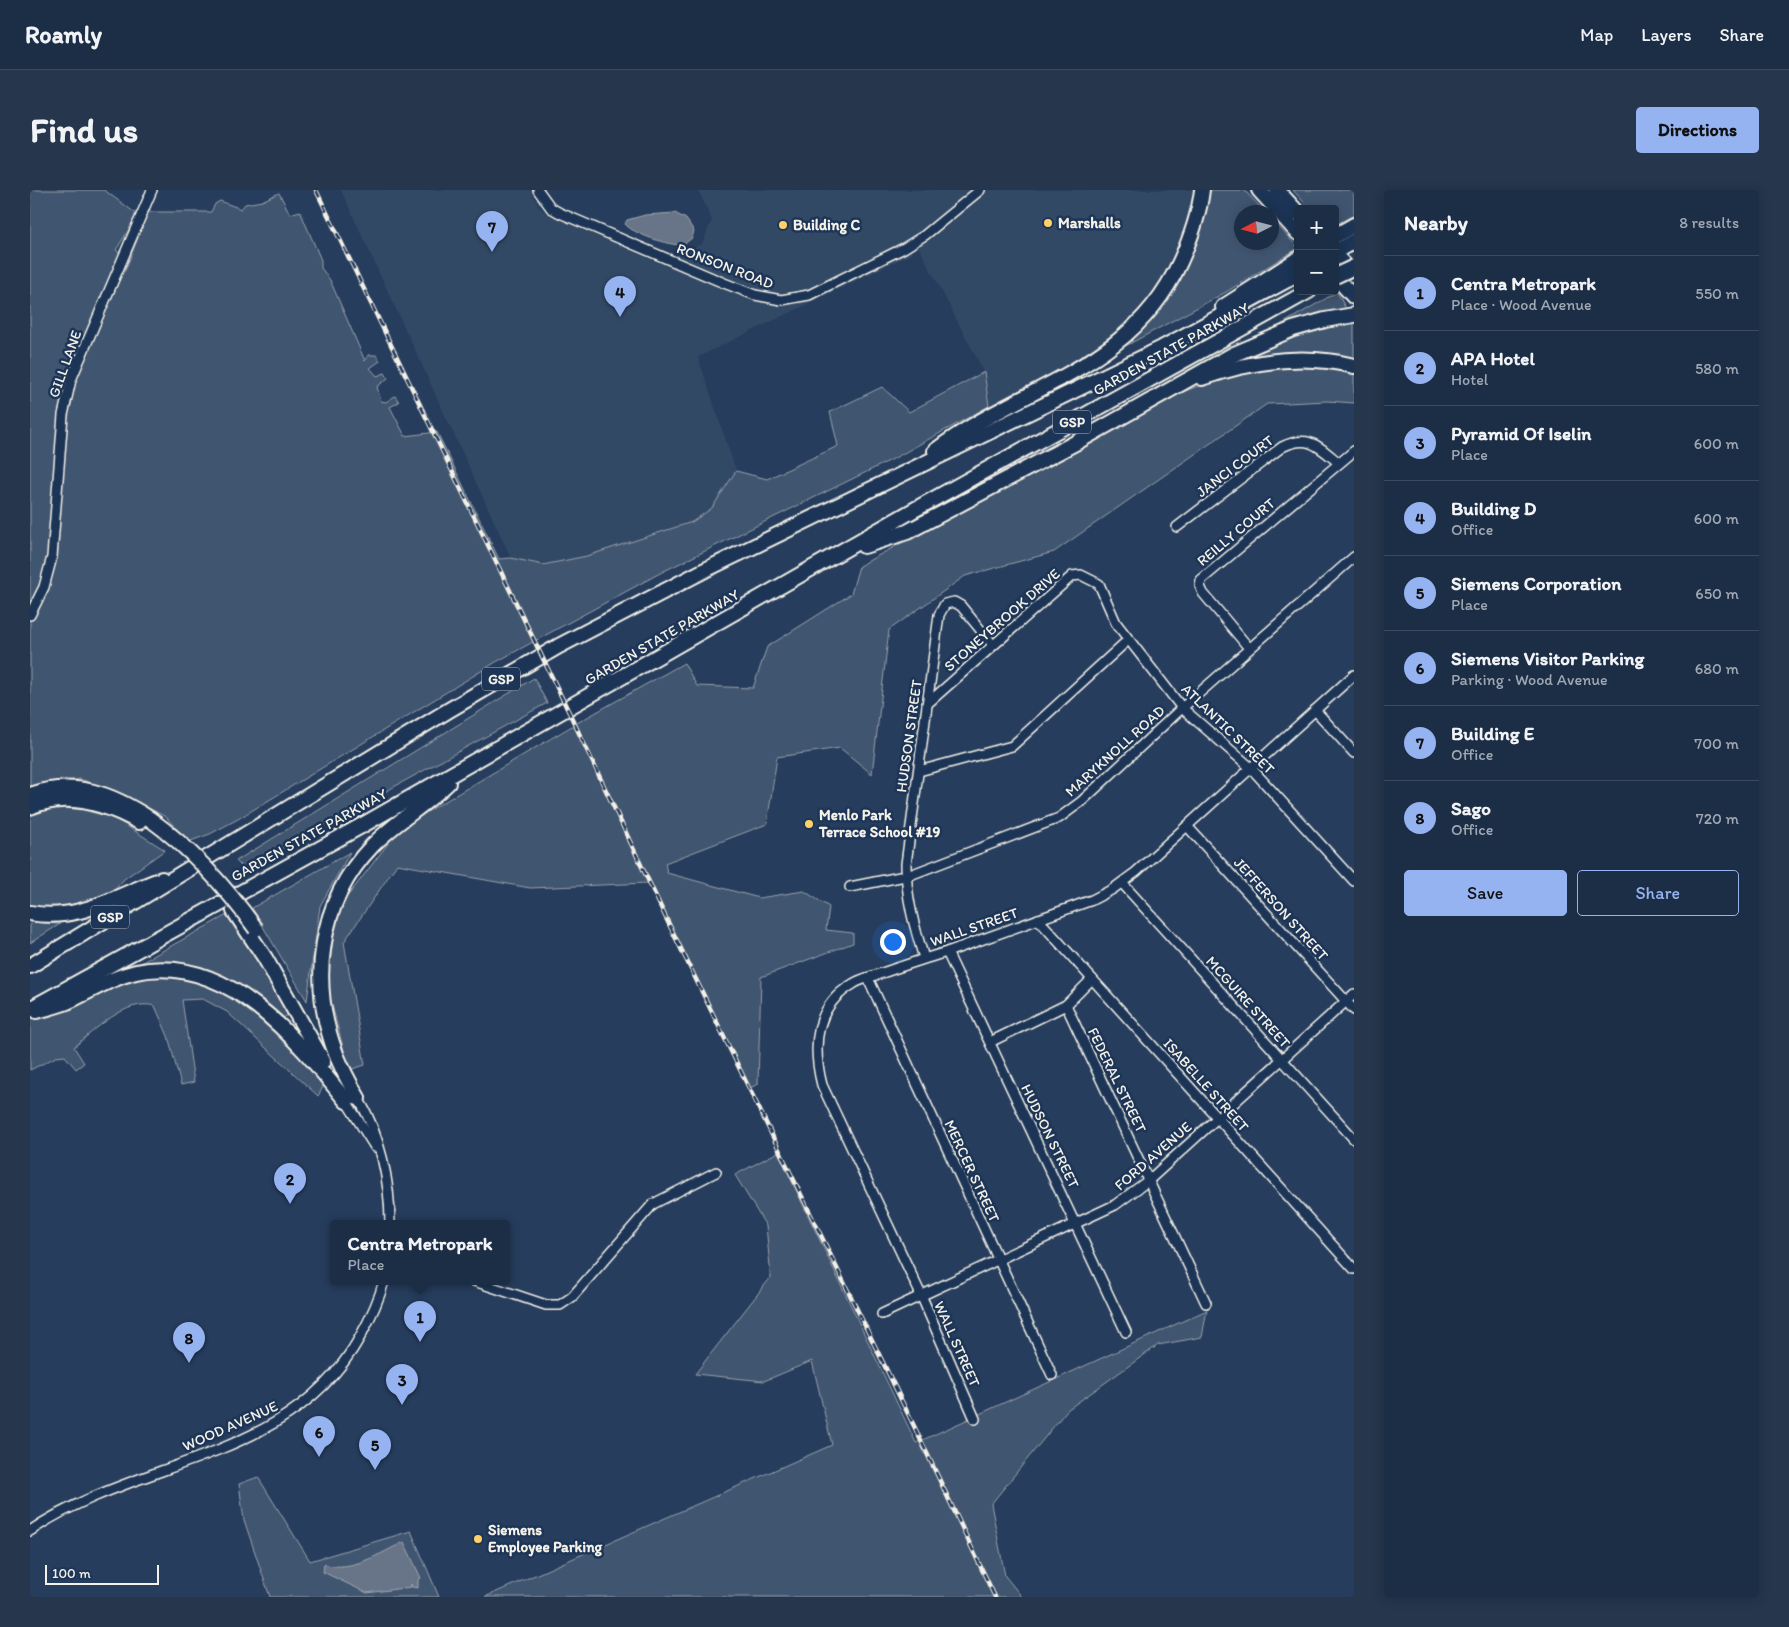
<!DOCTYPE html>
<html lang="en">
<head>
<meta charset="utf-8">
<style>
  :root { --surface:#1c2e46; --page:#25364d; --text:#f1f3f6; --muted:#a0a8b3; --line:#3a4a5f; --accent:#95b2f1 }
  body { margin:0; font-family:Itim,sans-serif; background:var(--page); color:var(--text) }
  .controls { position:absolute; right:15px; top:15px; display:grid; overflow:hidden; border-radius:5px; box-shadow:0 2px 12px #0003 }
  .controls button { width:45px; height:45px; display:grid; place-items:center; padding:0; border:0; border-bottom:1px solid var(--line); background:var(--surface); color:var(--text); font:25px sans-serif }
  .compass { position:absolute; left:1204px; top:15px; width:45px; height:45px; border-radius:50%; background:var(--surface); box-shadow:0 2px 12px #0003; rotate:264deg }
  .scale { position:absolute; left:15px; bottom:12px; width:114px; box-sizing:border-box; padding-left:5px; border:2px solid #f4f1e8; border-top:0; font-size:14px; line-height:18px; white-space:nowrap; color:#f4f1e8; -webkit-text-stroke:4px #1d3557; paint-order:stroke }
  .you { position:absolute; left:862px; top:751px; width:18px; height:18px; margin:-12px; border:4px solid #fff; border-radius:50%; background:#1a73e8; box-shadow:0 0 0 8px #1a73e833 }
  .badge { display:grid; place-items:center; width:32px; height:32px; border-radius:50%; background:var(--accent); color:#111; font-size:16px; font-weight:700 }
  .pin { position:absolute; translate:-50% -41px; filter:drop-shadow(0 1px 2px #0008) }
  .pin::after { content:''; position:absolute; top:26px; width:18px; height:15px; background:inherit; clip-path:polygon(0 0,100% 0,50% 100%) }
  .popup { position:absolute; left:300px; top:1030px; width:180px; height:65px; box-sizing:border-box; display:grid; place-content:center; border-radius:5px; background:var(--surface); filter:drop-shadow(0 1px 4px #0005); font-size:16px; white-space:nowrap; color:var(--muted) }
  .popup b { font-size:19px; color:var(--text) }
  .popup::after { content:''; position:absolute; left:50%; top:100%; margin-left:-10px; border:10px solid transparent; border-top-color:var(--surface) }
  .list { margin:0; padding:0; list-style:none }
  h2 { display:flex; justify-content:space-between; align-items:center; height:65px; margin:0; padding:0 20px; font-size:21px }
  h2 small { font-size:16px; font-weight:400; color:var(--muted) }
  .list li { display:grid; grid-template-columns:32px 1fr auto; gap:15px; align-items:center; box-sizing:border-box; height:75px; padding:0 20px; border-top:1px solid var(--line) }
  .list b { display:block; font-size:19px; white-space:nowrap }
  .list p { margin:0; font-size:16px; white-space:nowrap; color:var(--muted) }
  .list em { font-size:16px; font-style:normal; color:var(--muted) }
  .actions { display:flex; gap:10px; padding:15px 20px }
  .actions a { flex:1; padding:11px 0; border:1px solid var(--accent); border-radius:5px; text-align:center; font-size:18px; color:var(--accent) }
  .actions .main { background:var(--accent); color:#111 }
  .map { position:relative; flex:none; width:1324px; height:1407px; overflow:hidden; border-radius:5px }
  header { display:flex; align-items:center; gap:30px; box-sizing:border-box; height:70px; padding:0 25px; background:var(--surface); border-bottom:1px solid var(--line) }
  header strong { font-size:24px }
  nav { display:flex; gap:28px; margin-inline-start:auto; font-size:18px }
  .intro { display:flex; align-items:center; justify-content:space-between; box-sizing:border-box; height:120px; padding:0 30px }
  h1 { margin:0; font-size:35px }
  .button { padding:12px 22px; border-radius:5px; background:var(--accent); color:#111; font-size:18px; font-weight:700 }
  main { display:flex; gap:30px; padding:0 30px }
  aside { flex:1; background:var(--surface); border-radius:5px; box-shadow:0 2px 12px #0003 }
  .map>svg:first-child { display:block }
  .built { fill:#334966 }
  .green { fill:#40546f; stroke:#9aa2ac }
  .water { fill:#677588; stroke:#9fa7ae }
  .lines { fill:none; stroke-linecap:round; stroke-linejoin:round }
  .minor-casing { stroke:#f4f1e8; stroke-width:12 }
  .highway-casing { stroke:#f4f1e8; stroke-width:18 }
  .minor { stroke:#1d3557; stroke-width:9 }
  .highway { stroke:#1d3557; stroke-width:14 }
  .rail-casing { stroke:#f4f1e8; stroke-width:4.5 }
  .rail { stroke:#1d3557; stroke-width:2.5; stroke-dasharray:8; stroke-linecap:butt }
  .highway-bridge-casing { stroke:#f4f1e8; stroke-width:18; stroke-linecap:butt }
  .highway-bridge { stroke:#1d3557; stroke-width:14 }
  .poi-dot { fill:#ffd166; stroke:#1d3557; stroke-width:2 }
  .labels { text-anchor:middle; stroke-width:5; stroke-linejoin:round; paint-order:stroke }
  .shield { fill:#1d3557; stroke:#b4b9bc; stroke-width:1 }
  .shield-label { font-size:14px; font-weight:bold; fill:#f4f1e8 }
  .poi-label { font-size:15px; font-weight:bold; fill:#f4f1e8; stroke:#1d3557; text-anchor:start }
  .street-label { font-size:15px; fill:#f4f1e8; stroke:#1d3557 }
</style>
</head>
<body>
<header>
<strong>Roamly</strong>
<nav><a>Map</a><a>Layers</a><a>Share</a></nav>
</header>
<div class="intro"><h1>Find us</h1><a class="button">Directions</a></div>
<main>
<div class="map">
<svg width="1324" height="1407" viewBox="0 0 1324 1407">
  <rect width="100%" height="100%" fill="#263d5d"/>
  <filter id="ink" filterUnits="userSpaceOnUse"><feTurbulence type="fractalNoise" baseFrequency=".02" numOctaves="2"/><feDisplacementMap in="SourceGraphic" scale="10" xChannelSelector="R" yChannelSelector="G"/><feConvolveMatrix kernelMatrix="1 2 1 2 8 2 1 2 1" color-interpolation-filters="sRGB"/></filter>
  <g filter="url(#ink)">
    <path class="built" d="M311,0H500L509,17L517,24L629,73L672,54L682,30L668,0H1169L1146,69L1111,126L1072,159L959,216L954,182L884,48L881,64L668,167L706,281L682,318L662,332L557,366L513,375L481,368Z"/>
    <g class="green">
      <path d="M0,0H74L108,25L86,60L94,67L91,79L95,81L118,22H181L185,14L190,11L211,19L215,14L232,11L249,3L260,24L270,21L291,70V78L300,90L335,171L339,165H346L350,171L340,178L347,186L355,183L358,188L347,197L351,211L356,212L365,206L369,212L360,217L375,246L407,242L469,369L481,368L513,375L557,366L662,332L682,318L706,281L737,289L808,256L800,222L852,197L879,222L954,182L959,216L863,269L632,382L466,472L208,629L180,644L158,652L136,627L96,606L50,589L0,596Z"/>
      <path d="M1177,0H1214L1235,22H1212V52H1242V29L1268,58L1196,102L1090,159L1144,101L1173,25Z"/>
      <path d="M1263,0H1324V25L1305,35V19H1280Z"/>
      <path d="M1307,102L1316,119L1240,141Z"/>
      <path d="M1324,133V173H1205L1282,139Z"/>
      <path d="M1305,176L1324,181V213L1297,211L1237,214L1024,362L935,386L859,440L842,584L810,558L747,567L737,634L635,673L637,683L729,708L774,701L799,717L796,740L823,743V753L731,787L728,894L718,899L618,693L500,698L367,674L314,752L335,875L319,880L297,796L307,720L370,638L547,533L654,473L667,496L723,498L737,457L821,404L829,376L1147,204L1198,185L1234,179Z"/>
      <path d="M504,488L517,513L214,679L206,671Z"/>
      <path d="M14,616L53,620L84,628L135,660L94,689L83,702L34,719L0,718V625Z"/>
      <path d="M320,662L290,716L277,811L222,718Z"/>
      <path d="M204,721L265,821L246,832L298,888L288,906L197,822L173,809L152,810L164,892L151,895L138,846L125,816C96,808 65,840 44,857L54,873L46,879L35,866L26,867L0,880V824L107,775Z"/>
      <path d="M0,732L30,734L0,753Z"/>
      <path d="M748,962L886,1253L1177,1120L1172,1147L1128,1155L1037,1220L961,1314L975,1386L992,1407H455L802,1255L782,1171L734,1191L665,1184L741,1087L736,1036L705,985Z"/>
      <path d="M228,1287L280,1371L381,1341L409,1407H240L214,1330L209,1294Z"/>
    </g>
    <g class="water">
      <path d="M645,23L656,29L664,41L662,48L653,55C640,56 603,44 595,34L597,30L615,25Z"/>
      <path d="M374,1352L391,1388L388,1390V1398L382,1397L381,1394V1397L337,1403L293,1382L294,1374C320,1383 351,1363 374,1352Z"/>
    </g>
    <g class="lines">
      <defs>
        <g id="minor">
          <path d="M508,0L521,18L530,23L694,93L725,105L751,110L779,105L874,58L895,45L950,0"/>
          <path d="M1147,337L1252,257C1279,244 1288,256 1309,273"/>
          <path d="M0,425L14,397L22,367L33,225L41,190L122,0"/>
          <path d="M1219,458L1173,403L1170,396L1171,390L1324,261"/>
          <path d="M897,514L1042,386L1051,385L1069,394L1086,433L1152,518L1221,578L1324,691"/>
          <path d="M1285,520L1324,563"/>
          <path d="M889,581L982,556L1098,450"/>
          <path d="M1157,636L1324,820"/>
          <path d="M1092,693L1324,949"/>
          <path d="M820,697L880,685L1029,628L1052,611L1152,518L1324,367"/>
          <path d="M1008,729L1324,1079"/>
          <path d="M917,762L1096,1142"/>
          <path d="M894,768C884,736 876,707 876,674L909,425L915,414L924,412L931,416L963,455"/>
          <path d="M838,788L1022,1185"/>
          <path d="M1036,815L1176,1113"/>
          <path d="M960,852L1036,815L1062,789"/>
          <path d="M328,908C350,944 360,991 360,1033"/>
          <path d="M316,911L345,957"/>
          <path d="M444,1091L516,1115H530L542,1107L623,1014L686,982"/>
          <path d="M852,1124L1085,1015L1119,990L1324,804"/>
          <path d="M945,1229L891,1105L792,895C782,856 785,816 823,794C832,788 845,786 855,782C876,775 896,768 917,762L1062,710L1083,699L1106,682L1324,485"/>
          <path d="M0,1341C109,1267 261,1272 330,1147C340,1129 349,1110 354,1091"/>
        </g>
        <g id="highway">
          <path d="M1229,0L1268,43"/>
          <path d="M1247,0L1268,23"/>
          <path d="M1305,46L1324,35"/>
          <path d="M1305,62L1324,51"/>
          <path d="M1305,65L1324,85"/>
          <path d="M1305,86L1324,107"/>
          <path d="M1193,117L1268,69"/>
          <path d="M1172,188C1221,171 1273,163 1324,176"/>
          <path d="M905,261C991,195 1101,180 1150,72C1160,50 1169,25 1172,0"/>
          <path d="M834,356L877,342L1049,251L1202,165L1263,139L1295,130L1324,125"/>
          <path d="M0,605C44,589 82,604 120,629"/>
          <path d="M0,617C37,601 75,613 109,632"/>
          <path d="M204,721L235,768L293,871"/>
          <path d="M0,723C51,732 86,705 132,689"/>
          <path d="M0,776L419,520L529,456L675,380L1132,158L1268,84"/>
          <path d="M0,819L331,636L882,321L1279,101"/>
          <path d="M7,821C17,818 27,816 37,812C61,801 80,788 106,782C197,763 266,848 316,911"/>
          <path d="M328,908C320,894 312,879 306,864C279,793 288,712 342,656C365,632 394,616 418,593"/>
        </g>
      </defs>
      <use href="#minor" class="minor-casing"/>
      <use href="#highway" class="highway-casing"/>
      <use href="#minor" class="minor"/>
      <use href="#highway" class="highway"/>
      <defs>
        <path id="rail" d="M286,0L549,543L636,728L884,1236L965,1407"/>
      </defs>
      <use href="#rail" class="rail-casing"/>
      <use href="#rail" class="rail"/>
      <defs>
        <g id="highway-bridge">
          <path d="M1305,86L1324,77"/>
          <path d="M120,629C163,660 196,697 226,739"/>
        </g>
      </defs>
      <use href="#highway-bridge" class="highway-bridge-casing"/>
      <use href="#highway-bridge" class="highway-bridge"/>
    </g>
  </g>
  <g class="poi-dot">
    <circle cx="1018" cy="33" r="5"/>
    <circle cx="753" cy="35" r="5"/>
    <circle cx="779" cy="634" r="5"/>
    <circle cx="448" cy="1349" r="5"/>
  </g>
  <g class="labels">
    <g class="shield">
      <rect x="1023" y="220.5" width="38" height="23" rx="4"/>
      <rect x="452" y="477.5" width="38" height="23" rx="4"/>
      <rect x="61" y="715.5" width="38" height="23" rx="4"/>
    </g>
    <g class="shield-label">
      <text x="1042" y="237">GSP</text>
      <text x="471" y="494">GSP</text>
      <text x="80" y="732">GSP</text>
    </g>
    <g class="poi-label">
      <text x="1028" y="38">Marshalls</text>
      <text x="763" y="40">Building C</text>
      <text x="789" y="630">Menlo Park<tspan x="789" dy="17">Terrace School #19</tspan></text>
      <text x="458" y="1345">Siemens<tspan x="458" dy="17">Employee Parking</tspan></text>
    </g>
    <g class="street-label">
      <text transform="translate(695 76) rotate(21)" y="5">RONSON ROAD</text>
      <text transform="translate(1141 159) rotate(-29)" y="5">GARDEN STATE PARKWAY</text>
      <text transform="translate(35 174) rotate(-70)" y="5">GILL LANE</text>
      <text transform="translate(1205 276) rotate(-37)" y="5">JANCI COURT</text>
      <text transform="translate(1206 342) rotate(-40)" y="5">REILLY COURT</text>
      <text transform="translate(972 430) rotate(-41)" y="5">STONEYBROOK DRIVE</text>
      <text transform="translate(632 447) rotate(-30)" y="5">GARDEN STATE PARKWAY</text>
      <text transform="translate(1198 539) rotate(44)" y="5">ATLANTIC STREET</text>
      <text transform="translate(879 546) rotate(-82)" y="5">HUDSON STREET</text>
      <text transform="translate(1085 561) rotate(-42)" y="5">MARYKNOLL ROAD</text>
      <text transform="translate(279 645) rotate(-29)" y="5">GARDEN STATE PARKWAY</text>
      <text transform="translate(1251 719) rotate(48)" y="5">JEFFERSON STREET</text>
      <text transform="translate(944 737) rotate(-19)" y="5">WALL STREET</text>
      <text transform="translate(1218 812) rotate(48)" y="5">MCGUIRE STREET</text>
      <text transform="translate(1087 890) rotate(64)" y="5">FEDERAL STREET</text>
      <text transform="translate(1176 895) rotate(48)" y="5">ISABELLE STREET</text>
      <text transform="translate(1020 946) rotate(64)" y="5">HUDSON STREET</text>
      <text transform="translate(1123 966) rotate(-41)" y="5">FORD AVENUE</text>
      <text transform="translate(942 981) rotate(65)" y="5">MERCER STREET</text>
      <text transform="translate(927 1154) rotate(66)" y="5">WALL STREET</text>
      <text transform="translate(200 1236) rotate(-24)" y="5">WOOD AVENUE</text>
    </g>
  </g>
</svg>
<div class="controls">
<button>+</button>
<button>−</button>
</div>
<svg class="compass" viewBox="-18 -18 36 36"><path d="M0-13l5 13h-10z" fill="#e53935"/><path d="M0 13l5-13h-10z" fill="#a0a8b3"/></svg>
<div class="scale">100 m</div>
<div class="you"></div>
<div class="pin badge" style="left:390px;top:1152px">1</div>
<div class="popup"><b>Centra Metropark</b>Place</div>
<div class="pin badge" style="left:260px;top:1014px">2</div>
<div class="pin badge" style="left:372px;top:1215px">3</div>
<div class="pin badge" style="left:590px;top:127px">4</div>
<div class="pin badge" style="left:345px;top:1280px">5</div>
<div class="pin badge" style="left:289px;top:1267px">6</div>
<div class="pin badge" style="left:462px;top:62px">7</div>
<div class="pin badge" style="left:159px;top:1173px">8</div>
</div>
<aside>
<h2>Nearby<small>8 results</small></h2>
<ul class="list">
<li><span class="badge">1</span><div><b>Centra Metropark</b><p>Place · Wood Avenue</p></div><em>550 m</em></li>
<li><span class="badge">2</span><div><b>APA Hotel</b><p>Hotel</p></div><em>580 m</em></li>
<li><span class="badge">3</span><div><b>Pyramid Of Iselin</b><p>Place</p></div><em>600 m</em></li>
<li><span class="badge">4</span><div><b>Building D</b><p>Office</p></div><em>600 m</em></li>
<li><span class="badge">5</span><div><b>Siemens Corporation</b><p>Place</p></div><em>650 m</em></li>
<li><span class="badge">6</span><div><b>Siemens Visitor Parking</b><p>Parking · Wood Avenue</p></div><em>680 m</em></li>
<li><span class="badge">7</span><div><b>Building E</b><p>Office</p></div><em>700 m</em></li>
<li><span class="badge">8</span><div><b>Sago</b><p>Office</p></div><em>720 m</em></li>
</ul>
<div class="actions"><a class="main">Save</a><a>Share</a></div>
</aside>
</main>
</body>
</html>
